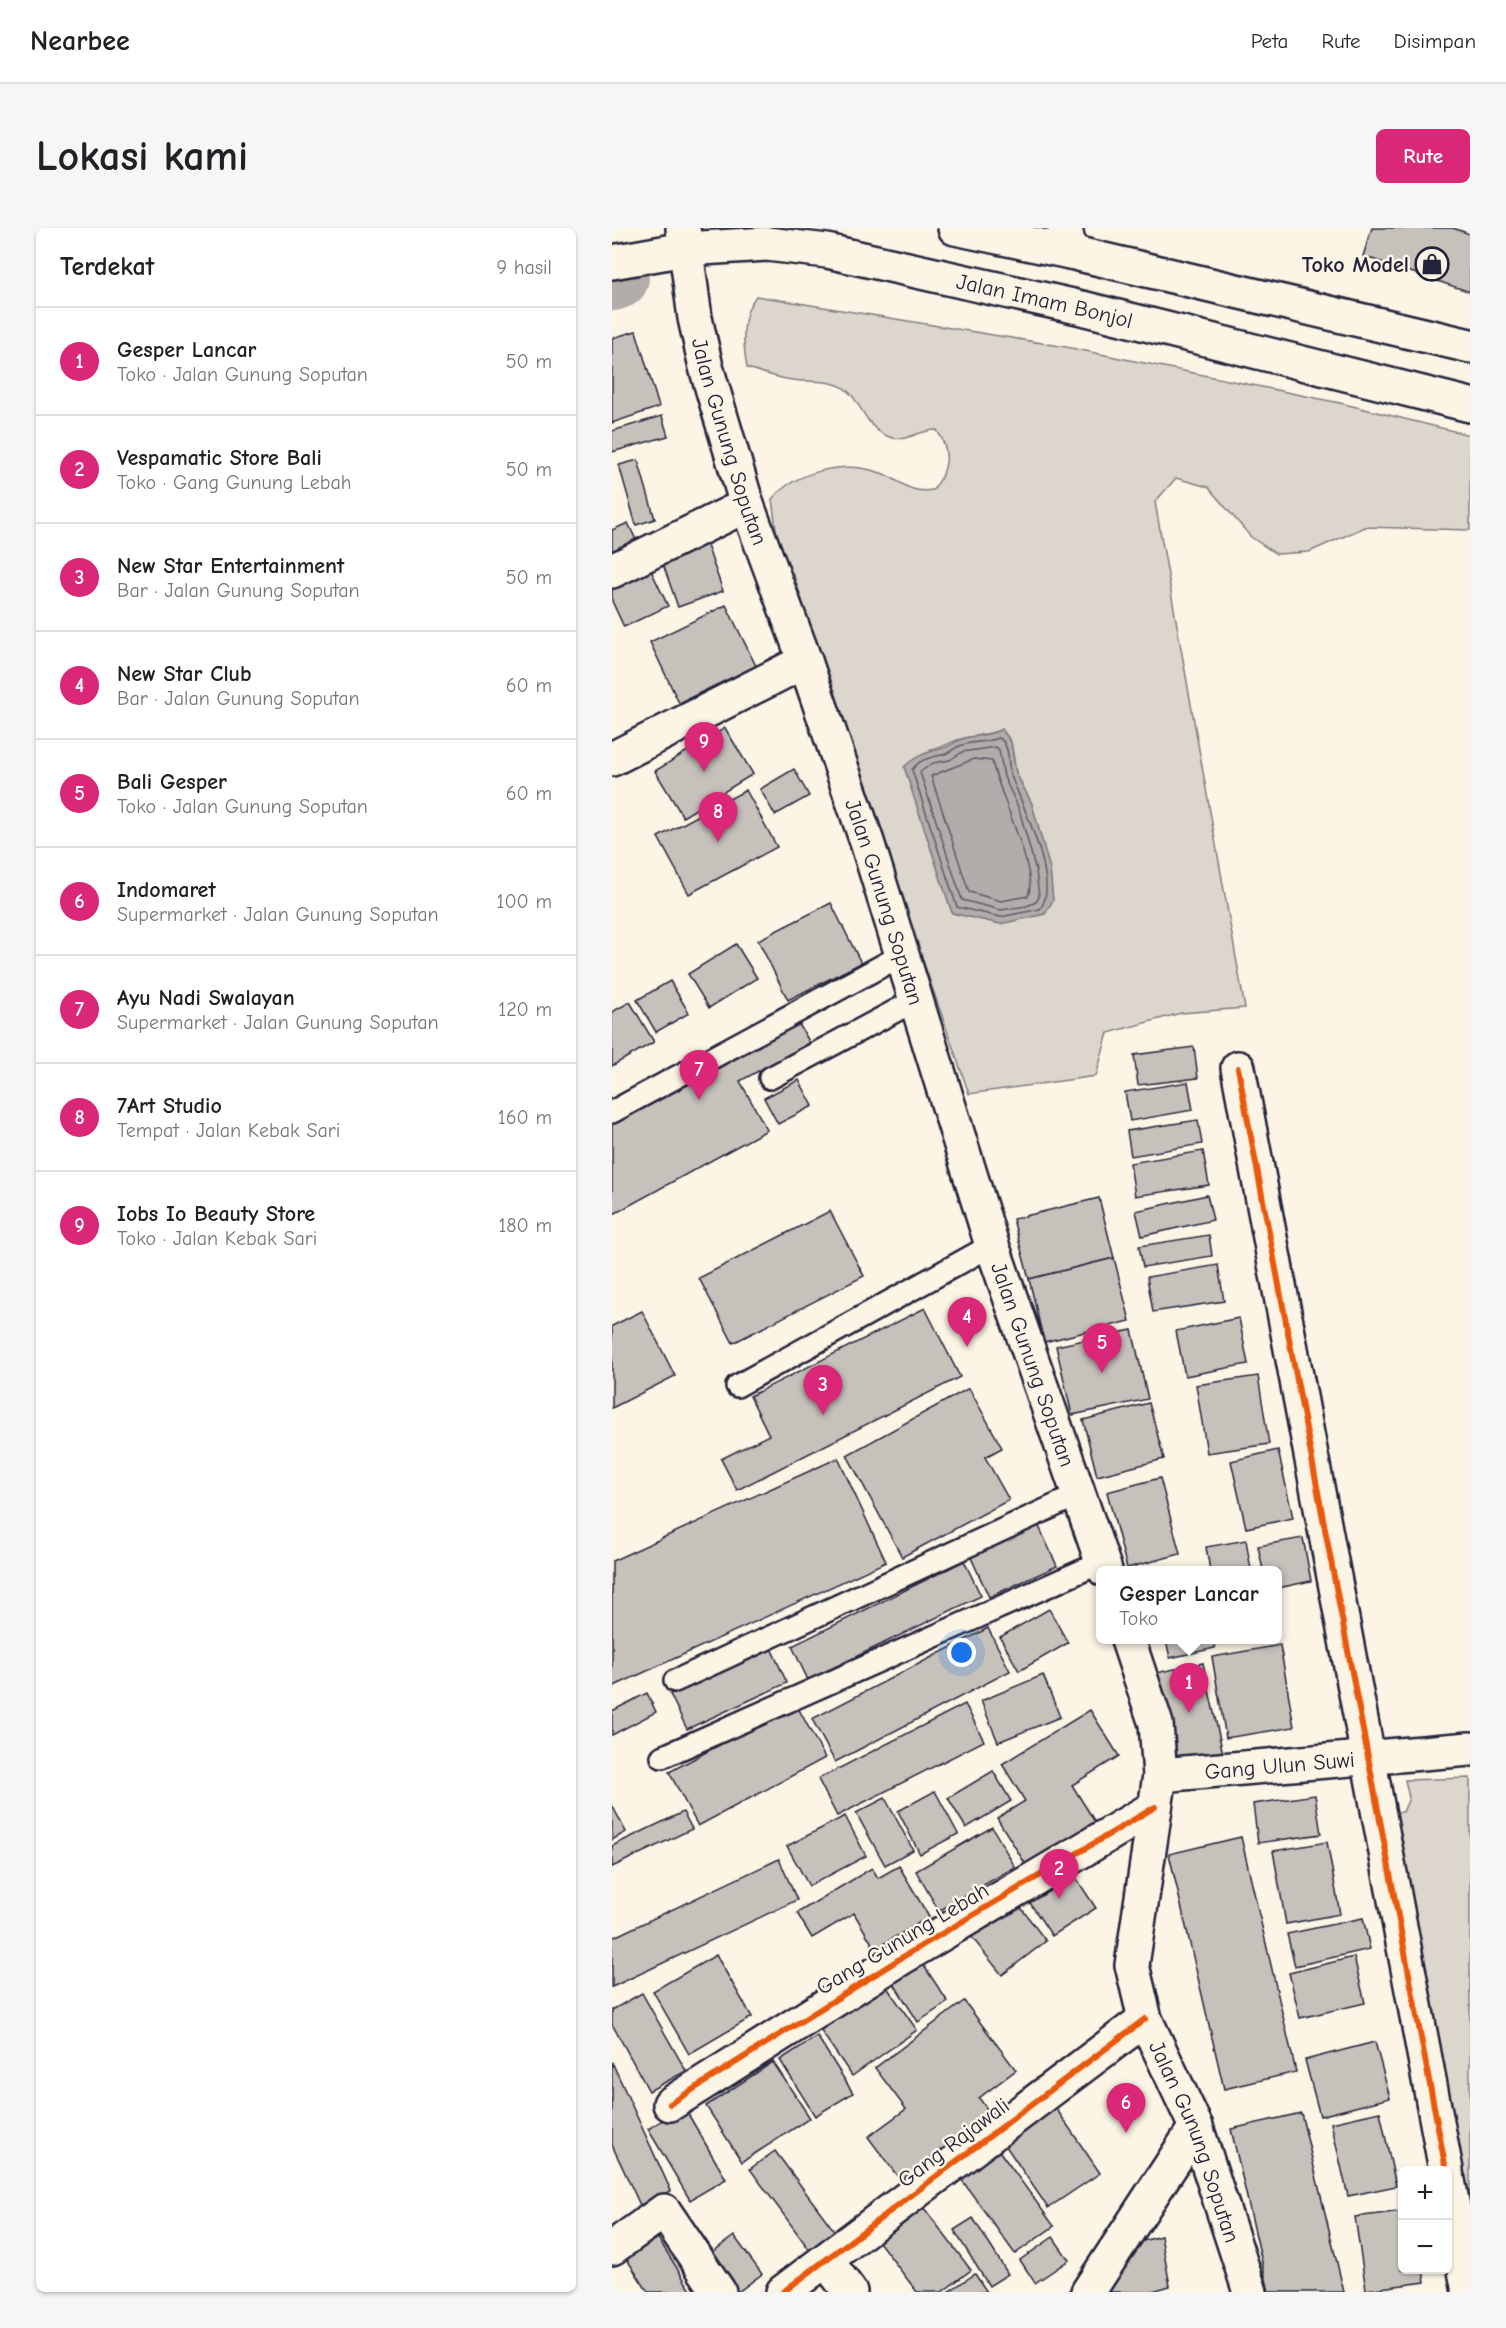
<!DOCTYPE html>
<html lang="id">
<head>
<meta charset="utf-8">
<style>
  :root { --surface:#fff; --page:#f6f6f6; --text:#202124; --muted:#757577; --line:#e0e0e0; --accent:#db2777 }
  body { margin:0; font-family:"Comic Neue",sans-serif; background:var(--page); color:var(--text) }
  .controls { position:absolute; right:18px; bottom:18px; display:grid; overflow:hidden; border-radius:9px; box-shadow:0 2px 4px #0004 }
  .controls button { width:54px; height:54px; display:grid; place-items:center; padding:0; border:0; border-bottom:2px solid var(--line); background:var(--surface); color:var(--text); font:30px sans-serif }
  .you { position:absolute; left:350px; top:1425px; width:21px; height:21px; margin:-15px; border:4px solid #fff; border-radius:50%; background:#1a73e8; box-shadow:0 0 0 9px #1a73e833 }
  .badge { display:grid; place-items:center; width:39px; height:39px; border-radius:50%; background:var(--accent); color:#fff; font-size:20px; font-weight:700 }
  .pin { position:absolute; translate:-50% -50px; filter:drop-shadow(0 2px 3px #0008) }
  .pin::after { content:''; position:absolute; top:32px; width:21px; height:18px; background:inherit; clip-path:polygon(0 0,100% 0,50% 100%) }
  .popup { position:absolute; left:484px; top:1338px; width:186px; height:78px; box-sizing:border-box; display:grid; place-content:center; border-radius:9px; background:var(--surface); filter:drop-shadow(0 2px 4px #0005); font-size:20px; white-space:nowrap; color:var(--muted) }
  .popup b { font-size:22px; color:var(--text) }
  .popup::after { content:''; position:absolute; left:50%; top:100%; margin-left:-12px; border:12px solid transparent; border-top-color:var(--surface) }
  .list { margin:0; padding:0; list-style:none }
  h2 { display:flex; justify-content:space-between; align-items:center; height:78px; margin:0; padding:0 24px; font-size:26px }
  h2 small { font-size:20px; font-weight:400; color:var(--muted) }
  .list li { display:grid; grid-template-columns:39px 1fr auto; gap:18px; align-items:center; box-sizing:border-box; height:108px; padding:0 24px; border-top:2px solid var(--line) }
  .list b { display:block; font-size:22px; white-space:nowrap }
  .list p { margin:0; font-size:20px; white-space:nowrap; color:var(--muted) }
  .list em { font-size:20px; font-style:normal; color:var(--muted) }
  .map { position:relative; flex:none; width:858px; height:2064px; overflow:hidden; border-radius:9px }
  header { display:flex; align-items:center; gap:36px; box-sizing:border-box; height:84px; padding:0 30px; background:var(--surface); border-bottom:2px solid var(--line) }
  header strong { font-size:28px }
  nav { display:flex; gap:33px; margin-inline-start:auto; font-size:21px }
  .intro { display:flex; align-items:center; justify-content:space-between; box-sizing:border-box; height:144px; padding:0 36px }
  h1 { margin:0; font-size:42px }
  .button { padding:15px 27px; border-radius:9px; background:var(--accent); color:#fff; font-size:21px; font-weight:700 }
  main { display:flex; gap:36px; padding:0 36px }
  aside { flex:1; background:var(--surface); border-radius:9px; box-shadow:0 2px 4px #0004 }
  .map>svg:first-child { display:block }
  .green { fill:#dcd6cc; stroke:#7f7c84; stroke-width:1.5; fill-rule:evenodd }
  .water { fill:#b2adab; stroke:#78757e; stroke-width:1.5 }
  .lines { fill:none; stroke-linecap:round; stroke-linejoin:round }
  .shore { stroke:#5c5a68; stroke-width:1.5 }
  .river { stroke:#b2adab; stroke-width:62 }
  .building { fill:#c6c1bb; stroke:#22223b; stroke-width:1.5 }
  .lane-casing { stroke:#22223b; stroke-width:26 }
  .street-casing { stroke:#22223b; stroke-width:38 }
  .secondary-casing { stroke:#22223b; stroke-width:38 }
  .highway-casing { stroke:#22223b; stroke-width:38 }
  .lane { stroke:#fcf5e5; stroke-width:21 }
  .street { stroke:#fcf5e5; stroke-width:33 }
  .secondary { stroke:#fcf5e5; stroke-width:33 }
  .highway { stroke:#fcf5e5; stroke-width:33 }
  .cycleway-casing { stroke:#fcf5e5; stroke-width:10 }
  .cycleway { stroke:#e8590c; stroke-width:6 }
  .labels { text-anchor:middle; stroke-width:5; stroke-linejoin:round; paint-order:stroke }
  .poi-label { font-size:22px; font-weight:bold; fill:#22223b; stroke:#fcf5e5; text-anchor:end }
  .street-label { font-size:22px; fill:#22223b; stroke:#fcf5e5 }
</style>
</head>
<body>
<header>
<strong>Nearbee</strong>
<nav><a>Peta</a><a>Rute</a><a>Disimpan</a></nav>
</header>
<div class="intro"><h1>Lokasi kami</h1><a class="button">Rute</a></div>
<main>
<aside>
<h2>Terdekat<small>9 hasil</small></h2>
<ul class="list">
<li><span class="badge">1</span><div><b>Gesper Lancar</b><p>Toko · Jalan Gunung Soputan</p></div><em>50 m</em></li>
<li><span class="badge">2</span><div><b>Vespamatic Store Bali</b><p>Toko · Gang Gunung Lebah</p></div><em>50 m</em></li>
<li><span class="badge">3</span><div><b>New Star Entertainment</b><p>Bar · Jalan Gunung Soputan</p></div><em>50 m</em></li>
<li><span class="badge">4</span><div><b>New Star Club</b><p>Bar · Jalan Gunung Soputan</p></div><em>60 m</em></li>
<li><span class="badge">5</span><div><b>Bali Gesper</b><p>Toko · Jalan Gunung Soputan</p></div><em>60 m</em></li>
<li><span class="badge">6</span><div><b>Indomaret</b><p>Supermarket · Jalan Gunung Soputan</p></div><em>100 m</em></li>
<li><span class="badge">7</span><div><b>Ayu Nadi Swalayan</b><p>Supermarket · Jalan Gunung Soputan</p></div><em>120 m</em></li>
<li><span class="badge">8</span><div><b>7Art Studio</b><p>Tempat · Jalan Kebak Sari</p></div><em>160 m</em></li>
<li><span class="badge">9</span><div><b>Iobs Io Beauty Store</b><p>Toko · Jalan Kebak Sari</p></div><em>180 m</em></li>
</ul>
</aside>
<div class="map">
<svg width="858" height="2064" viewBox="0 0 858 2064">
  <rect width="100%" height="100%" fill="#fcf5e5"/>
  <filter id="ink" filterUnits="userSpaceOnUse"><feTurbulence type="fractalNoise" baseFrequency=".0167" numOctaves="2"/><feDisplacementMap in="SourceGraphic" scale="12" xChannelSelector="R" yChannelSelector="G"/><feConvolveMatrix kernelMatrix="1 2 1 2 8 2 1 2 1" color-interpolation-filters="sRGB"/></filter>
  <g filter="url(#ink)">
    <g class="green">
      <path d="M144,68L454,119L728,175L858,207V302L753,299L697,324L664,326L639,309L596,259L564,250L543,274L633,780L569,785L496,805L484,848L357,866L227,490L183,350L167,324L160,271C183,244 231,232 266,244C289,251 294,266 321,262C337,242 339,224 325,202C305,202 298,213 281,210C250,203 250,166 226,157C213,152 195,154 180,152C165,150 150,144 135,140C131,116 128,88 144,68ZM390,502L399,514L404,545L420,576L318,522C331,520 337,514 349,511C363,507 376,507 390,502Z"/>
      <path d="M858,1550V1992L775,1583L791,1584L797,1570L793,1552Z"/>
    </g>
    <path class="water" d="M390,501L399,514L404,545L420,576L438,641L441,672L433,686L388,696L340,685L292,539C305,527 314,525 331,520C340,517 347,511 357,509C370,507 378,507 390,501Z"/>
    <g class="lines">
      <g class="shore">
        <path d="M387,510C399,517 395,536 399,548C410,576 449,656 428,681L388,689L345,679L300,542C308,530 319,530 333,526C339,524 343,519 350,517C362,513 374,515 387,510Z"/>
        <path d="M384,519L387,522L392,549L407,581L424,643L427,669L424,674L415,678L389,682L350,672L308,544L321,535L338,532L350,524Z"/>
        <path d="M362,531L380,533C385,561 427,645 416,668L389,673L357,664L319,548Z"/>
      </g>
      <path class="river" d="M0,52L6,50"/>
    </g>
    <g class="building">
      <path d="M760,0H841L858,6V64L751,28Z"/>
      <path d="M24,103L47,179L0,195V110Z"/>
      <path d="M50,188L56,208L0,224V203Z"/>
      <path d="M26,232L43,291L24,297L7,237Z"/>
      <path d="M16,295L25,314L0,326V302Z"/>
      <path d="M91,306L111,363L66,379L46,322Z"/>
      <path d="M33,330L56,378L12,399L0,373V346Z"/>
      <path d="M114,377L144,438L67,475L38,414Z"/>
      <path d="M113,500L141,546L71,589L43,543Z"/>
      <path d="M182,541L197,568L163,587L148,561Z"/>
      <path d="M134,562L165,619L77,666L46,609Z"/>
      <path d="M219,675L249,735L176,772L146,712Z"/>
      <path d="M124,716L145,750L97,780L76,746Z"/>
      <path d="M58,753L77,785L44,804L25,772Z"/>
      <path d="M18,774L42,814L0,838V784Z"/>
      <path d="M184,791L198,815L128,853L155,902L0,987V891Z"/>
      <path d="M582,819L586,850L526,857L522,827Z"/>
      <path d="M187,852L201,878L166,896L152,870Z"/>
      <path d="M576,854L581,882L518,893L513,864Z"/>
      <path d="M586,892L590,916L519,928L515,903Z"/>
      <path d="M591,923L597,957L523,968L518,935Z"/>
      <path d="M595,967L601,992L530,1008L524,983Z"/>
      <path d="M487,970L502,1030L417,1051L401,991Z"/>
      <path d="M218,983L252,1048L121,1115L87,1050Z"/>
      <path d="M597,1007L600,1028L531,1039L527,1018Z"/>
      <path d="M502,1030L518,1093L432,1114L417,1051Z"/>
      <path d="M606,1037L612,1073L541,1084L535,1049Z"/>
      <path d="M313,1080L348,1149L125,1262L109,1231L157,1207L138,1168Z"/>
      <path d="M30,1083L63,1148L0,1180V1098Z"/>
      <path d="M627,1090L636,1136L573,1148L564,1103Z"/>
      <path d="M520,1102L536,1171L460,1187L444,1118Z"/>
      <path d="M646,1148L657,1216L595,1225L584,1157Z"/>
      <path d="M357,1160L390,1220L373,1229L397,1272L290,1329L235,1227Z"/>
      <path d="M537,1175L552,1231L485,1248L471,1192Z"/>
      <path d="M666,1222L681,1290L634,1300L619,1233Z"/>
      <path d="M226,1230L274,1334L0,1459V1333Z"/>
      <path d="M548,1250L568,1326L515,1340L495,1264Z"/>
      <path d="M425,1294L445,1338L377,1369L357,1325Z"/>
      <path d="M691,1310L699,1353L666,1360V1342H651L646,1318Z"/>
      <path d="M634,1312L639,1342H598L594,1319Z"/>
      <path d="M352,1333L369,1368L196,1452L180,1418Z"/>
      <path d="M437,1381L456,1415L407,1443L388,1409Z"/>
      <path d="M376,1400L398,1443L223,1534L200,1491Z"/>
      <path d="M554,1412H602L603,1420L558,1430Z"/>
      <path d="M668,1417L682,1499L614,1510L600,1429Z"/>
      <path d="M159,1420L175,1455L75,1501L58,1466Z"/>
      <path d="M591,1435L611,1526L563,1536L544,1445Z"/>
      <path d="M431,1447L448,1489L386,1514L369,1473Z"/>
      <path d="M35,1465L44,1484L0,1507V1483Z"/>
      <path d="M184,1476L213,1530L86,1598L57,1544Z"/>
      <path d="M353,1476L372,1513L225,1588L206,1551Z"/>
      <path d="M478,1482L507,1528L460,1557L483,1594L414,1637L385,1590L413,1573L390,1536Z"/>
      <path d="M381,1543L399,1573L354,1600L336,1570Z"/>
      <path d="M323,1563L346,1606L308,1626L286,1583Z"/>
      <path d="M703,1567L709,1606L646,1615L641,1576Z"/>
      <path d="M273,1570L301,1622L273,1637L244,1585Z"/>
      <path d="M0,1577L14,1604L0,1612Z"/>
      <path d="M71,1584L80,1601L0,1639V1618Z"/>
      <path d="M233,1588L254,1628L197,1658L175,1618Z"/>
      <path d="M380,1599L403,1639L327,1683L304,1643Z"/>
      <path d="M629,1609L684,1844L612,1861L557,1626Z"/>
      <path d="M715,1614L728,1686L674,1696L661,1623Z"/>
      <path d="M167,1631L185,1672L0,1759V1710Z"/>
      <path d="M454,1635L484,1680L440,1708L410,1663Z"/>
      <path d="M287,1638L317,1689L263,1721L242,1685L200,1710L185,1685L260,1640L266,1650Z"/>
      <path d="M403,1672L434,1713L390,1747L358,1707Z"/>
      <path d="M751,1690L758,1721L683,1738L675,1706Z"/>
      <path d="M104,1727L140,1789L77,1826L41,1763Z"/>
      <path d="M742,1729L753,1775L688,1790L677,1745Z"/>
      <path d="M308,1732L336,1774L306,1794L279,1751Z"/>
      <path d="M267,1748L305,1802L240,1848L202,1793Z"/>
      <path d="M30,1765L74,1843L37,1863L0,1796V1782Z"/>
      <path d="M352,1773L404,1842L367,1870L378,1885L289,1953L256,1909L294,1881L263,1840Z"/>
      <path d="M205,1808L241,1865L203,1888L168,1832Z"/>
      <path d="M763,1814L778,1870L708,1888L693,1832Z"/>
      <path d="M0,1834L59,1963L28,1977L0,1917Z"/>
      <path d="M161,1834L198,1890L130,1934L94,1878Z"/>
      <path d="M439,1873L488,1945L436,1980L387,1908Z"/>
      <path d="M72,1879L114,1951L78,1972L36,1901Z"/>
      <path d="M768,1884L784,1958L736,1968L719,1895Z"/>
      <path d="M689,1885L732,2064H657L619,1901Z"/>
      <path d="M382,1916L442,1998L403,2026L344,1944Z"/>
      <path d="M163,1923L227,2009L202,2028L138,1941Z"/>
      <path d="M312,1980L359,2042L330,2064H305L267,2014Z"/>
      <path d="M790,1983V2042H811L813,2054L754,2062L743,1989Z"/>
      <path d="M361,1990L396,2046L377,2058L342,2002Z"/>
      <path d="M122,2008L150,2046L126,2064H114L90,2032Z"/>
      <path d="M549,2008L558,2058L537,2064H482L509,2019Z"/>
      <path d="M441,2009L457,2032L423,2055L408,2032Z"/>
      <path d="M46,2010L80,2064H36L14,2030Z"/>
      <path d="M363,2046L375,2064H336Z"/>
    </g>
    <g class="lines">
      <defs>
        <g id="lane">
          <path d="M158,850L304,772"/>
          <path d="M0,884L290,727"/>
          <path d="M125,1158L380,1017"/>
          <path d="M63,1453L468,1266"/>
          <path d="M50,1529L490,1334"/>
        </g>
        <g id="street">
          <path d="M453,0L458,24"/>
          <path d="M0,343L135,277"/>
          <path d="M0,531L193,433"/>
          <path d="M626,840L834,1942"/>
          <path id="s1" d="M548,1547L858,1521"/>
          <path d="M58,1876L289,1730L543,1579"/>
          <path d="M836,1952L857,2064"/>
          <path d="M0,2020L52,1983L107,2064"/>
          <path d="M214,2032L238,2064"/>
          <path d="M171,2064L533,1791"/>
          <path d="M476,2064L584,1899"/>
        </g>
        <g id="secondary">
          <path id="s2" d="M71,0L83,90L94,139L135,277L193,433L255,614L380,1017L493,1342"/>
          <path id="s3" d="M516,1412L544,1496L548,1547L520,1737L533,1791L584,1899L638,2064"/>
        </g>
        <g id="highway">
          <path d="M343,0L458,24L858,118"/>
          <path id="s4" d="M0,34L73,21L155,16L215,23L470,80L858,177"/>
        </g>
      </defs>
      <use href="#lane" class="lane-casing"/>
      <use href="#street" class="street-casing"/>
      <use href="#secondary" class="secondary-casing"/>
      <use href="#highway" class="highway-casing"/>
      <use href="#lane" class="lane"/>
      <use href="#street" class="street"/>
      <use href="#secondary" class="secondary"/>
      <use href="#highway" class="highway"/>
      <defs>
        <g id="cycleway">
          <path d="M626,840L834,1942"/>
          <path d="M58,1876L289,1730L543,1579"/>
          <path d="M171,2064L533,1791"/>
        </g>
      </defs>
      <use href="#cycleway" class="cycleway-casing"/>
      <use href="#cycleway" class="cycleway"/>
    </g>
  </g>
  <defs>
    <symbol id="shop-ring" viewBox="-11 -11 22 22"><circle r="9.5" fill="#fcf5e5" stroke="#22223b" stroke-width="1.5"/><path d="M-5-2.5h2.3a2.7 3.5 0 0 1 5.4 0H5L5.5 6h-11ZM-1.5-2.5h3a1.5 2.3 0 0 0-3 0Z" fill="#22223b"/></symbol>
  </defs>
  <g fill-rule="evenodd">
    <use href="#shop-ring" x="801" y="17" width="38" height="38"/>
  </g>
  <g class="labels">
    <g class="poi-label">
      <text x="797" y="44">Toko Model</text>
    </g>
    <g class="street-label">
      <text dy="8" stroke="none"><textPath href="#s4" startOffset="440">Jalan Imam Bonjol</textPath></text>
      <text dy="8" stroke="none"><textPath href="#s2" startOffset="219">Jalan Gunung Soputan</textPath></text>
      <text dy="8" stroke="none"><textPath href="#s2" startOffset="705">Jalan Gunung Soputan</textPath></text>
      <text dy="8" stroke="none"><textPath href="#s2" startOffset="1191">Jalan Gunung Soputan</textPath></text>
      <text dy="8" stroke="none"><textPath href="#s1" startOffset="120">Gang Ulun Suwi</textPath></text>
      <text transform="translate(290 1710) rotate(-31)" y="8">Gang Gunung Lebah</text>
      <text transform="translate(341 1914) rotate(-37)" y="8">Gang Rajawali</text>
      <text dy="8" stroke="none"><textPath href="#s3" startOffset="520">Jalan Gunung Soputan</textPath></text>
    </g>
  </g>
</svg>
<div class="controls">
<button>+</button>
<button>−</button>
</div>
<div class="you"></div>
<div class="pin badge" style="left:577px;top:1485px">1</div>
<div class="popup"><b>Gesper Lancar</b>Toko</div>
<div class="pin badge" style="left:447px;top:1671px">2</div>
<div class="pin badge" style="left:211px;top:1187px">3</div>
<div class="pin badge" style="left:355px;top:1119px">4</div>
<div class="pin badge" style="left:490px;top:1145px">5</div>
<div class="pin badge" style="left:514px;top:1905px">6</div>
<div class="pin badge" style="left:87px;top:872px">7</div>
<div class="pin badge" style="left:106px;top:614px">8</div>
<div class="pin badge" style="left:92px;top:544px">9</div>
</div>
</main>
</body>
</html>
